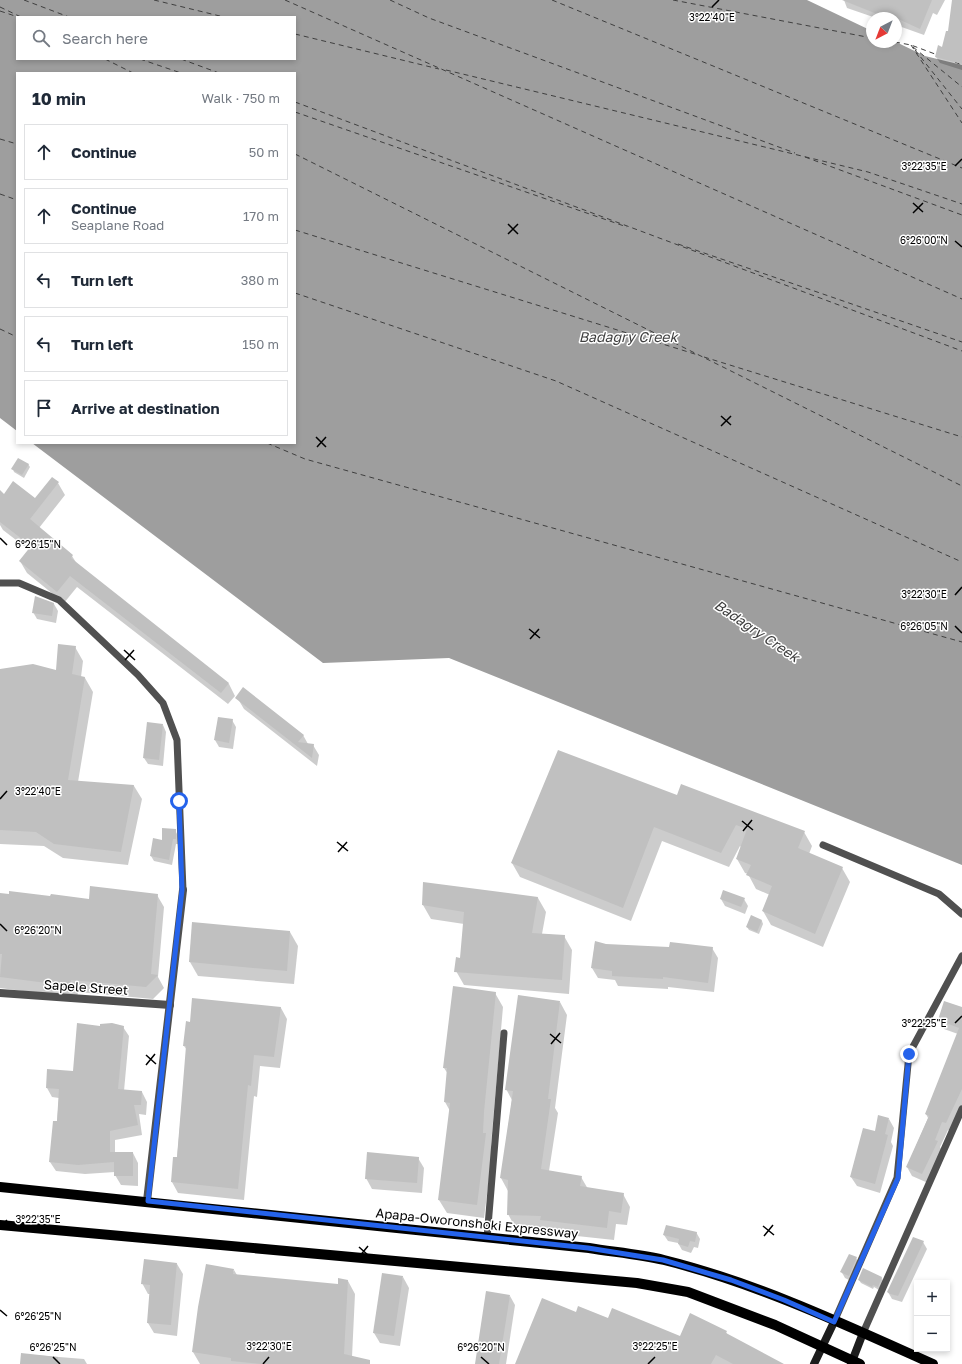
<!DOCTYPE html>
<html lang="en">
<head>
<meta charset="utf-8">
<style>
  :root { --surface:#fff; --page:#f6f6f7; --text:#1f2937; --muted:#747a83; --line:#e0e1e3 }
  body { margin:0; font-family:"Golos Text",sans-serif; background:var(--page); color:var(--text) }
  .controls { position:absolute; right:12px; bottom:12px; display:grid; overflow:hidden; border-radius:0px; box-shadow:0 2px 6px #0003 }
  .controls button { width:36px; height:36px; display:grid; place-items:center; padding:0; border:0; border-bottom:1px solid var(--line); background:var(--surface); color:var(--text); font:20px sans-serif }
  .compass { position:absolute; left:866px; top:12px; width:36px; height:36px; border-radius:50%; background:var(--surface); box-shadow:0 2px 6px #0003; rotate:222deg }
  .stop { position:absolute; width:12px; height:12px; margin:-9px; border:3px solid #2563eb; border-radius:50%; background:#fff }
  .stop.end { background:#2563eb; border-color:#fff; box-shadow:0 1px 4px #0008 }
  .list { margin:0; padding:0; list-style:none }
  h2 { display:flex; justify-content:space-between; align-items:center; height:52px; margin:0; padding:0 16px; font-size:17px }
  h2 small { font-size:13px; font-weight:400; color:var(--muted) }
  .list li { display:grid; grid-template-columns:26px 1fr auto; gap:12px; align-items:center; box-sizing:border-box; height:56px; margin:0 8px 8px; padding:0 8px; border:1px solid var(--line); border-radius:0px }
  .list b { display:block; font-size:15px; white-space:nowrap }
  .list p { margin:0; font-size:13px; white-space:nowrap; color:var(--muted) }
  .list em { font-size:13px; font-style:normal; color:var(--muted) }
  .icon { flex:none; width:22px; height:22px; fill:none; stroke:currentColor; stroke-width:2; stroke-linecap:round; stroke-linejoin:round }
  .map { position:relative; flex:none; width:962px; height:1364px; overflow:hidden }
  .search { position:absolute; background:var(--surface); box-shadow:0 2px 6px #0003; left:16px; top:16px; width:280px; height:44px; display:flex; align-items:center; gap:10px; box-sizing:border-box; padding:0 14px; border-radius:0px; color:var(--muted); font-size:15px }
  .panel { position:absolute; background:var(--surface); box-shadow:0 2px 6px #0003; left:16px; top:72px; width:280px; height:372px; border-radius:0px }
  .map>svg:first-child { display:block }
  .water { fill:#9e9e9e; fill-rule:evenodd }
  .shadow { fill:#0003 }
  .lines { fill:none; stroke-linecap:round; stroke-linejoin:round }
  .ferry { stroke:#3f3f3f; stroke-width:1; stroke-dasharray:5 4; stroke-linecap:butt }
  .building { fill:#c0c0c0 }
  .service { stroke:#505050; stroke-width:7 }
  .minor { stroke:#505050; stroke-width:8 }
  .secondary { stroke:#1d1d1d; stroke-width:8 }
  .primary { stroke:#000; stroke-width:10 }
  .route { stroke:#2563eb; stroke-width:5 }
  .ticks { fill:none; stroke:#000; stroke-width:1.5 }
  .labels { text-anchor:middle; stroke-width:3; stroke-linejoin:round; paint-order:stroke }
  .street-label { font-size:13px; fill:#000; stroke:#fff }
  .water-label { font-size:14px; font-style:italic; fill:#3f3f3f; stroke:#fff }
  .ticks-label { font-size:10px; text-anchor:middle; fill:#000; stroke:#fff; stroke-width:3; stroke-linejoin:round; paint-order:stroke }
</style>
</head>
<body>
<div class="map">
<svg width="962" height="1364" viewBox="0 0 962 1364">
  <rect width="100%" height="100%" fill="#fff"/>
  <path class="water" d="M0,0H807L872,31V42H896L925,56L962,65V865L449,658L323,663L32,443H295V73H17V431L0,418ZM17,17H295V59H17Z"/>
  <g class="shadow">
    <path d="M844,0H945L937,15L933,13L924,35L896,25V18H876L847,8Z"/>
    <path d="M953,0H962V70L940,63L936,57L943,48L949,32Z"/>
    <path d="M28,464L30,467L24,478L14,472L13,469Z"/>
    <path d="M58,483L65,495L39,528L72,556L77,564L229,684L235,696L228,704L77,587L64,603L27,573L20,561L29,550L3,530L0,525V492L4,495L35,499Z"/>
    <path d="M54,604L58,611L56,623L37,619L33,612Z"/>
    <path d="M75,647L83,661L81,677L85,678L93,692L78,782L134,786L142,799L128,865L63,858L44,846L0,844V670L56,671Z"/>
    <path d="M238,699L303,735L308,744L313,745L319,755L317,766L244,709Z"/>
    <path d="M232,720L236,727L233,749L219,747L215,740Z"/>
    <path d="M163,725L166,732L163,766L148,764L144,758Z"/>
    <path d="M677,796L804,832L812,846L809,854L842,868L850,882L823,947L771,925L763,911L770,895L756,889L748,874L745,873L737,859L741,847L740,846L729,867L662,841L631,921L520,877L512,863Z"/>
    <path d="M175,830L178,836L179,844H176L172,865L154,861L151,856Z"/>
    <path d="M0,894L90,900L157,895L164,907L158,977L164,988L153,999L78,992L77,998L0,988Z"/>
    <path d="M538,898L546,912L542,934L564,936L572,950L569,994L464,985L456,971L461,959L464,924L431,919L423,905Z"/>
    <path d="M721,899H744L748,906L745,914L725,906Z"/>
    <path d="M751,917L762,921L763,924L759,934L749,930L747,927Z"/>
    <path d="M290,932L298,946L294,984L198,976L190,962Z"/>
    <path d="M595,942L606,945L670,948H712L718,958L714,992L668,987V989L618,986L615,980L598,978L592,968Z"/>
    <path d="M495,993L503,1007L491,1145L493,1148L484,1218L447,1213L439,1200L450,1111L445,1102L448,1074L444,1068Z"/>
    <path d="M560,1002L567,1015L555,1108L558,1113L549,1171L581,1177L588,1189L623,1194L630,1207L627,1225L616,1224L614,1240L549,1233L546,1228L515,1227L508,1214V1191L501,1178L512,1100L506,1089Z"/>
    <path d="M281,1008L287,1019L280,1068L260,1066L257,1097L254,1096L244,1200L178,1193L172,1182L177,1158L187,1050L184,1046L191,1023Z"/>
    <path d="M962,1008V1106L951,1132L948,1130L940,1147L942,1151L928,1183L912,1176L907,1167L928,1118L926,1114L958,1034L944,1029L939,1020Z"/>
    <path d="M101,1027H123L129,1036L124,1091L142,1092L147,1102L146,1115L139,1114L142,1135L115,1140V1153H133L138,1163V1186L121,1185L115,1175V1172L85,1174L56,1171L50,1162L57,1122L59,1098L52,1097L47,1088L74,1072Z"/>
    <path d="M889,1119L894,1128L891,1142L893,1146L880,1193L857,1186L851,1177L875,1133Z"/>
    <path d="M418,1158L424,1168L422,1193L372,1189L366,1178Z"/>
    <path d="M696,1232L700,1239L698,1248L694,1247L691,1253L682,1250L678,1243L668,1241L664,1235Z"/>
    <path d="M923,1242L927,1249L902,1302L892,1299L888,1292Z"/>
    <path d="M856,1258L860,1265L853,1282L845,1278L841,1271Z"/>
    <path d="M177,1264L183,1274L177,1336L154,1333L148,1323L150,1294H148L142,1283Z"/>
    <path d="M234,1270L237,1275L339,1285L348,1281L355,1294L352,1357L358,1364H200L193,1352Z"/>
    <path d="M403,1277L409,1288L400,1346L380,1343L374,1333Z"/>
    <path d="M882,1278L883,1281L879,1290L874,1287L873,1289L861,1283L859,1280Z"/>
    <path d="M510,1296L515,1305L506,1364H476Z"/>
    <path d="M576,1313L680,1337L726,1332L728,1336L782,1364H516Z"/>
    <path d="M22,1354L84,1359L87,1364H21Z"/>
  </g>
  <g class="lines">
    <g class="ferry">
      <path d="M24,0L69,17"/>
      <path d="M154,0L224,17"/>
      <path d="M285,0L962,299"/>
      <path d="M390,0L429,18L795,153"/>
      <path d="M552,0L962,168"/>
      <path d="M673,0L872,38"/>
      <path d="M0,7L21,17"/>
      <path d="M0,11L18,17"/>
      <path d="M295,34L439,69"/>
      <path d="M895,42L911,45L935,54"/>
      <path d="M911,45L962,123"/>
      <path d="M913,47L962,87"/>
      <path d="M915,50L962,109"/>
      <path d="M105,59L133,73"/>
      <path d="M140,59L181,73"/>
      <path d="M181,59L219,73"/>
      <path d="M955,62L962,65"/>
      <path d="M446,70L868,172L962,204"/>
      <path d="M295,102L962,351"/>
      <path d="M295,112L627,227"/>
      <path d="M0,139L17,144"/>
      <path d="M295,154L962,486"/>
      <path d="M805,157L962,215"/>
      <path d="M0,194L17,200"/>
      <path d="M295,230L698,355"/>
      <path d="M678,244L962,342"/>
      <path d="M295,293L556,381L962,562"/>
      <path d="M0,329L17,337"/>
      <path d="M704,357L962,437"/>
      <path d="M267,443L305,459L962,642"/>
    </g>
  </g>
  <g class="building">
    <path d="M842,0H932L920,29L896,18L882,16Z"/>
    <path d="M952,0H962V64L935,57L938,45L942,47L946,31H948Z"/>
    <path d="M18,458L29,464L22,475L11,469Z"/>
    <path d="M52,477L59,482L30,519L73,555L71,558L229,683L221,693L70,576L57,592L19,561L31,546L0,522V490L4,494L13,481L35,498Z"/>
    <path d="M35,596L54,603L52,616L32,613Z"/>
    <path d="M58,644L76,646L72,674L85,677L68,780L134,785L121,852L54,844L36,832L0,830V669L33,664L56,670Z"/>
    <path d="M243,687L304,735L298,742L314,744L312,758L235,698Z"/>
    <path d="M218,717L233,719L229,743L214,740Z"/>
    <path d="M147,722L163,724L159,760L143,758Z"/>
    <path d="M558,750L677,795L681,784L805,831L798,848L843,867L815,934L762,911L772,886L746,875L751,865L736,859L747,829L736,825L721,853L654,827L623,908L511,863Z"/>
    <path d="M162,828L176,829V839H173L169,860L150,856L153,838L162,840Z"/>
    <path d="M423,882L538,897L532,933L565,935L562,980L454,972L456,957L460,958L464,912L422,905Z"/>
    <path d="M90,886L158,894L151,974L158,975L146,987L71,980L70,986L0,977L2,954H0V893L9,894V891L50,896L51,894L89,899Z"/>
    <path d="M723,890L745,898L741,907L720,899Z"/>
    <path d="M751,915L762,920L757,932L746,927Z"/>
    <path d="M192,922L290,931L287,971L189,962Z"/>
    <path d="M595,941L606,944L669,947L670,942L713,947L708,983L663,977V979L612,976V971L591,968Z"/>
    <path d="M453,986L496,992L484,1112L483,1133H486L477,1205L438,1200L450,1103L444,1102L447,1068H443Z"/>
    <path d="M518,995L560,1001L548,1099H551L541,1169L582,1176L580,1186L624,1193L621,1213L609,1211L607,1228L540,1220L541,1216L507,1215L508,1180L500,1178L513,1091L505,1090Z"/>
    <path d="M192,998L281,1007L274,1057L254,1055L251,1086L248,1085L238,1189L171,1182L173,1157H177L186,1046H183L186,1021L190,1022Z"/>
    <path d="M944,1001L962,1007V1089L946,1123L942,1122L935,1140L938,1141L922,1174L906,1167L929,1116L925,1114L959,1028L938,1020Z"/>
    <path d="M77,1023L100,1026V1024L112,1023L124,1026L118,1089L142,1091L141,1105H134L138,1125L110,1131V1152H133V1176H114V1162L78,1165L49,1162L53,1121H57L59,1089L46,1088L47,1069L73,1071Z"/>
    <path d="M878,1115L889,1118L885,1134L888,1135L875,1184L850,1177L863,1128L875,1131Z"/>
    <path d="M367,1152L419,1157L417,1183L365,1179Z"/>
    <path d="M666,1225L697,1232L695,1242L690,1241L688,1247L678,1244L679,1239L663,1235Z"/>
    <path d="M913,1237L924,1241L898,1296L890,1294L887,1292Z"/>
    <path d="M849,1254L857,1257L849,1276L840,1272Z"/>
    <path d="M144,1259L177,1263L171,1325L147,1323L150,1285L141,1284Z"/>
    <path d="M206,1264L234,1269L233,1274L338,1284V1278L348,1280L344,1354L370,1360V1364H261L231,1361V1358L192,1352L198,1307Z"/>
    <path d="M863,1268L882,1277L878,1287L873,1285L872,1287L858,1280Z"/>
    <path d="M382,1273L403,1276L394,1336L373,1333Z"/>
    <path d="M486,1291L510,1295L499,1364H475Z"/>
    <path d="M542,1298L576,1312L578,1306L608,1318L612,1308L680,1336L690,1313L727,1331L726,1333L784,1364H733L716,1355L711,1364H515Z"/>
    <path d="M21,1353L58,1357V1364H20Z"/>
  </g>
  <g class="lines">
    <g class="service">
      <path d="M0,583H19L59,600L138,675L163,703L177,740L183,890"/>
      <path d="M823,845L939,894L962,914"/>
      <path d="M487,1238L504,1033"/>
      <path d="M834,1322L897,1178L909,1054L962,956"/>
      <path d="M863,1333L962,1109"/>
    </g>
    <g class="minor">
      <path d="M0,993L170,1005"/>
      <path d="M147,1201L183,890"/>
    </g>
    <g class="secondary">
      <path d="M814,1364L834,1322"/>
      <path d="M851,1364L863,1333"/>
    </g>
    <g class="primary">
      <path d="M0,1187L589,1248C613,1252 639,1254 664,1260C757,1283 846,1325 933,1364"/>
      <path d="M0,1225L637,1283L688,1292L775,1325L860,1364"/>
    </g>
  </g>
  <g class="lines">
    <path class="route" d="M179,801L182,890L148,1201L588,1248L663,1260L731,1280L784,1300L834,1322L898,1178L909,1054"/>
  </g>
  <path class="ticks" d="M712,7L719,0M955,166L962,159M913,203L923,212M913,213L923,203M508,224L518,234M508,234L518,224M955,241L962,247M721,416L731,425M721,426L731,416M316,437L326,447M317,447L326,437M0,538L7,545M955,595L962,587M955,626L962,633M529,629L540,638M530,639L539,629M124,650L135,660M125,660L134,650M0,799L7,791M742,821L753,830M743,831L752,820M337,842L348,851M338,852L347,842M0,924L7,931M955,1023L962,1016M550,1034L561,1043M551,1044L560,1033M146,1055L156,1064M146,1065L155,1054M763,1226L774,1235M0,1227L7,1220M764,1236L773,1225M359,1247L369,1256M359,1257L368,1246M0,1310L7,1316M53,1357L60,1364M481,1357L489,1364M263,1364L269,1357M648,1364L655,1357"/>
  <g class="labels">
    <g class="street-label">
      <text transform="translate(86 987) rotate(4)" y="5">Sapele Street</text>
      <text transform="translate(477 1223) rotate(6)" y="5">Apapa-Oworonshoki Expressway</text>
    </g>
    <g class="water-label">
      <text x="628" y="342">Badagry Creek</text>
      <text transform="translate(757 631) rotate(34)" y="5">Badagry Creek</text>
    </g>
  </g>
  <g class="ticks-label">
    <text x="712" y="21">3°22'40"E</text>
    <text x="924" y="170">3°22'35"E</text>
    <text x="924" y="244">6°26'00"N</text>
    <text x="38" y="548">6°26'15"N</text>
    <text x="924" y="598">3°22'30"E</text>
    <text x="924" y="630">6°26'05"N</text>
    <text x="38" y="795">3°22'40"E</text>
    <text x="38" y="934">6°26'20"N</text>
    <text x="924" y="1027">3°22'25"E</text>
    <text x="38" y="1223">3°22'35"E</text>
    <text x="38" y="1320">6°26'25"N</text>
    <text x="269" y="1350">3°22'30"E</text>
    <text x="655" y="1350">3°22'25"E</text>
    <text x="53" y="1351">6°26'25"N</text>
    <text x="481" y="1351">6°26'20"N</text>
  </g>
</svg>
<div class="controls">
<button>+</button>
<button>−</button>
</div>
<svg class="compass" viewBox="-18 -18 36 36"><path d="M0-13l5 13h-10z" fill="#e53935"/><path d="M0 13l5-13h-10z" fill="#747a83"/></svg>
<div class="stop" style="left:179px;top:801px"></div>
<div class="stop end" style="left:909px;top:1054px"></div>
<div class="search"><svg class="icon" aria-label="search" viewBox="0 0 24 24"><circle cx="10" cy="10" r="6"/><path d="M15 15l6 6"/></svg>Search here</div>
<section class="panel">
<h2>10 min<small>Walk · 750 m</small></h2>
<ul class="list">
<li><svg class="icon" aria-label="ahead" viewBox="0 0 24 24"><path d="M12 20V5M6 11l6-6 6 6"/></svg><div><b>Continue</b></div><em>50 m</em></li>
<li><svg class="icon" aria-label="ahead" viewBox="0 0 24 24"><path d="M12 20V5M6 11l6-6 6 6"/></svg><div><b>Continue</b><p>Seaplane Road</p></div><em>170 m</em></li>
<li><svg class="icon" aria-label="left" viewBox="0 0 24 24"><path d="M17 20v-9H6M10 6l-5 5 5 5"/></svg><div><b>Turn left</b></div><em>380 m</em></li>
<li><svg class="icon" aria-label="left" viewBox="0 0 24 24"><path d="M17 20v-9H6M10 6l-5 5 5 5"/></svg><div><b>Turn left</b></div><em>150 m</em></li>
<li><svg class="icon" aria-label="arrive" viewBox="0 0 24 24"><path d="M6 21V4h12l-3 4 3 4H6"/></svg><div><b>Arrive at destination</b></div></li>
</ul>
</section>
</div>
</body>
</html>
